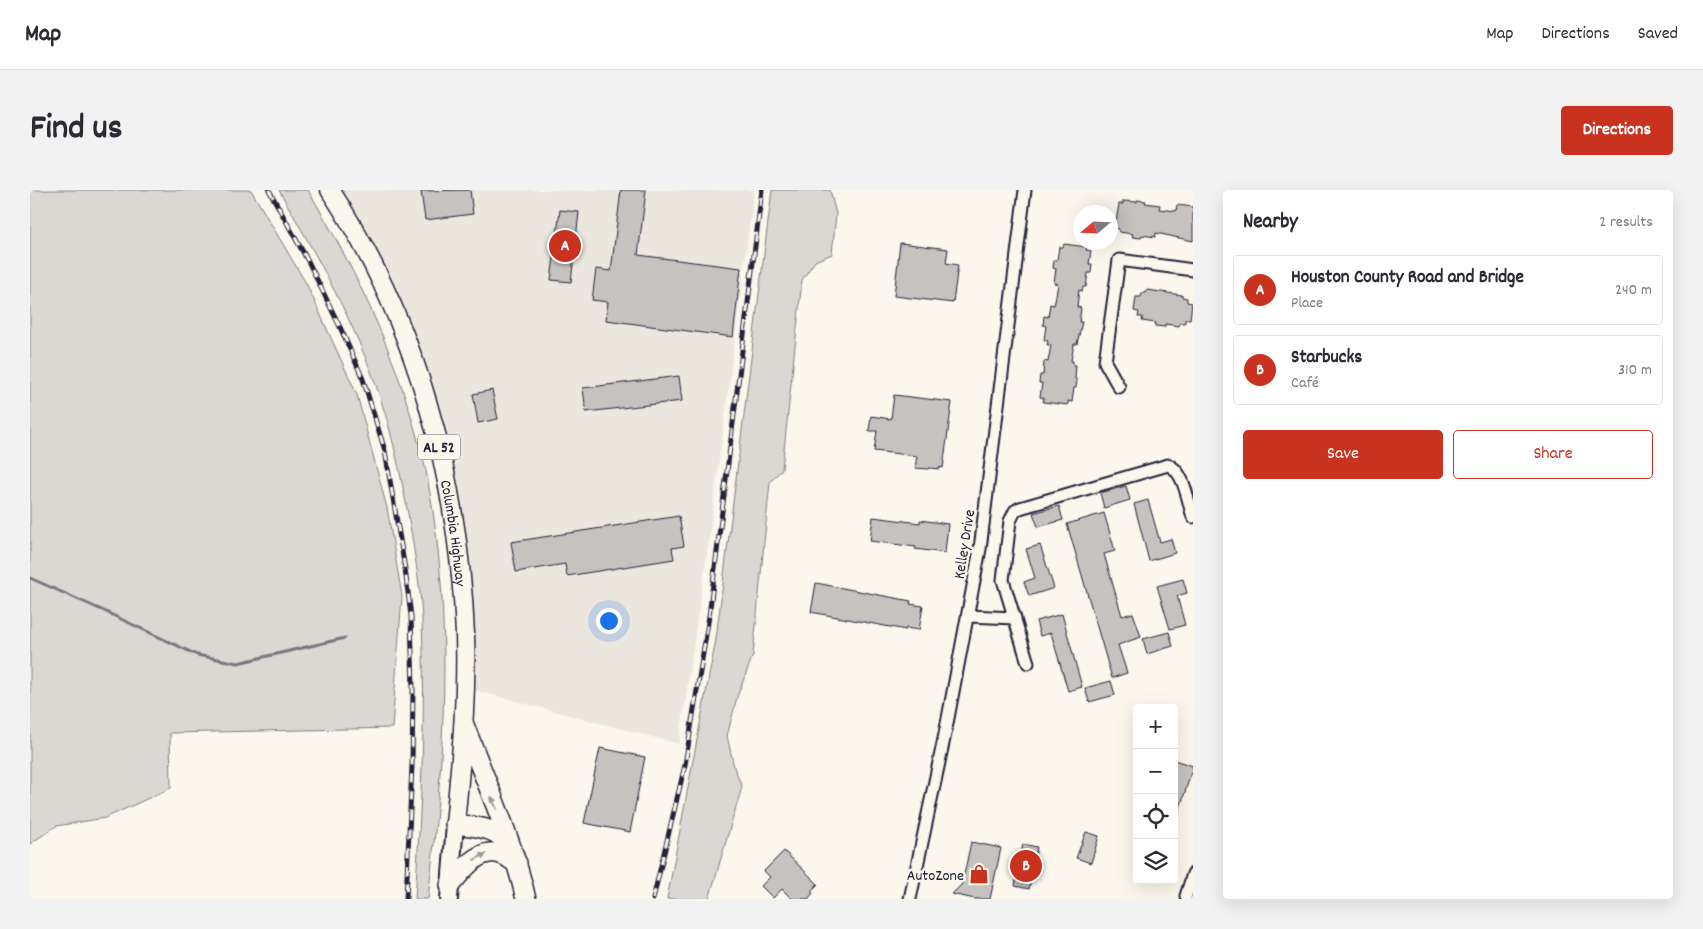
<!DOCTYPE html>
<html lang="en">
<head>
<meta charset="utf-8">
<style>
  :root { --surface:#fff; --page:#f2f2f3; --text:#2b2b33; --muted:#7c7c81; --line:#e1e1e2; --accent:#c8321e }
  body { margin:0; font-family:Dekko,sans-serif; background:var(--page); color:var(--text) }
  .controls { position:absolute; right:15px; bottom:15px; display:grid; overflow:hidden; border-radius:5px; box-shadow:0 5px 20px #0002 }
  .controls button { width:45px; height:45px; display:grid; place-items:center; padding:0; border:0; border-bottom:1px solid var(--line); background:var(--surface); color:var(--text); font:25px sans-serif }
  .compass { position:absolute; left:1043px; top:15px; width:45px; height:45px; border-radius:50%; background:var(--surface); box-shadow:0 5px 20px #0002; rotate:251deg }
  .you { position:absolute; left:578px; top:430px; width:18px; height:18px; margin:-12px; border:4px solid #fff; border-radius:50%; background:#1a73e8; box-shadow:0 0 0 8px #1a73e833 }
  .badge { display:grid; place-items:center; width:32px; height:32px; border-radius:50%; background:var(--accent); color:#fff; font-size:16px; font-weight:700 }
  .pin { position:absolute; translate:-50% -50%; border:2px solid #fff; box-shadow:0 1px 5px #0006 }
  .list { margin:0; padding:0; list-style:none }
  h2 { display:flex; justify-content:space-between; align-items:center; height:65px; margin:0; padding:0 20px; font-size:21px }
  h2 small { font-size:16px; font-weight:400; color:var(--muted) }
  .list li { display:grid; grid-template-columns:32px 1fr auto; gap:15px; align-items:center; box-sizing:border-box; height:70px; margin:0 10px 10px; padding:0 10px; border:1px solid var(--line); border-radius:5px }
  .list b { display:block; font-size:19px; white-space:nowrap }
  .list p { margin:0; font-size:16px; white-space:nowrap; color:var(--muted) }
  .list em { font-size:16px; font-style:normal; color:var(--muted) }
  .actions { display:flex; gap:10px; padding:15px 20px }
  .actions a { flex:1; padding:11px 0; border:1px solid var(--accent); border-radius:5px; text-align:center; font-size:18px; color:var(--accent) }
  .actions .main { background:var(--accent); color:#fff }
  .icon { flex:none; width:28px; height:28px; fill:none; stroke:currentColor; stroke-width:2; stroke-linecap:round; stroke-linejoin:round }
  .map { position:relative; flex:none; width:1163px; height:709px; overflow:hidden; border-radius:5px }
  header { display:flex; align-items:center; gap:30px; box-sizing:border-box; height:70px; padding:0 25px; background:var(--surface); border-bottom:1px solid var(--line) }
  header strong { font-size:24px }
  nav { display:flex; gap:28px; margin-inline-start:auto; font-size:18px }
  .intro { display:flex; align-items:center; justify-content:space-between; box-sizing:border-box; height:120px; padding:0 30px }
  h1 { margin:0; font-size:35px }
  .button { padding:12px 22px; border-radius:5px; background:var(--accent); color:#fff; font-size:18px; font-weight:700 }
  main { display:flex; gap:30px; padding:0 30px }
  aside { flex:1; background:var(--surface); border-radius:5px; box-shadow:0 5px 20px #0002 }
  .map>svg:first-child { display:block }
  .built { fill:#ebe7df }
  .green { fill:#dbd8d3; stroke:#7e7d87 }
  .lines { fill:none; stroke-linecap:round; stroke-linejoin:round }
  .stream { stroke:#787681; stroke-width:3 }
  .building { fill:#c6c2c0; stroke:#22223b }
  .minor-casing { stroke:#22223b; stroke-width:15 }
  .secondary-casing { stroke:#22223b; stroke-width:20 }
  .primary-casing { stroke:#22223b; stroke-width:21 }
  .trunk-casing { stroke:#22223b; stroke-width:22 }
  .minor { stroke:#fbf7ec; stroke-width:11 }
  .secondary { stroke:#fbf7ec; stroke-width:16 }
  .primary { stroke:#fbf7ec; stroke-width:18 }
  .trunk { stroke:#fbf7ec; stroke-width:19 }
  .rail-casing { stroke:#22223b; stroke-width:5 }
  .rail { stroke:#fbf7ec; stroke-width:3; stroke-dasharray:9; stroke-linecap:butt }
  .oneway { fill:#99979c }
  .labels { text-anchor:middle; stroke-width:5; stroke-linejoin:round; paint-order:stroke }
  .shield { fill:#fbf7ec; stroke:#636270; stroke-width:1 }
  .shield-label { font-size:15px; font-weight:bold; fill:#22223b }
  .street-label { font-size:16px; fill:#22223b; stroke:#fbf7ec }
  .poi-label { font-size:16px; fill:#22223b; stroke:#fbf7ec; text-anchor:end }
</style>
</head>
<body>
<header>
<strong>Map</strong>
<nav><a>Map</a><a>Directions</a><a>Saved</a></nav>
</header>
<div class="intro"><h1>Find us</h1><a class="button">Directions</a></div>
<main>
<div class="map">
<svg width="1163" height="709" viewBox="0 0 1163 709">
  <rect width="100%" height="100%" fill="#fbf7ec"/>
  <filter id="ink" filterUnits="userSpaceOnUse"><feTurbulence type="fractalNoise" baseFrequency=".02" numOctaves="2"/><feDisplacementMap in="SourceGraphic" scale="10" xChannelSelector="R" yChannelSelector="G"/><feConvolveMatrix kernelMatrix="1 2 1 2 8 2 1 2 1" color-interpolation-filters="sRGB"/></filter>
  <g filter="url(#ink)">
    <path class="built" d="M308,0H724L681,335L649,554L444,500L443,419L437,363L432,328L417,258Z"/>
    <g class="green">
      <path d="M0,0H221L277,95L327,205L357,318L372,406L362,538L140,543L141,598L75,628L26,636L0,654Z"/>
      <path d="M249,0H278C325,79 365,162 388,251C392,265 396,278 398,292C424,431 414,569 398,709H385C391,616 396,523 392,430C391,402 386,374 382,347C374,300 365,253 350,207C326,134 287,67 249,0Z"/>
      <path d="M742,0H800L806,24L802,64L785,71L772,90L752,279L740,292L723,465L707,507L697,546L704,577L712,597L679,709H637L686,449Z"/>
    </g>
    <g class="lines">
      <path class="stream" d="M0,388L74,421L167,465L208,473L315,448"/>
    </g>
    <g class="building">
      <path d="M440,0L443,24L395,30L391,1Z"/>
      <path d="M591,0H616L608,65L711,78L703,147L576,130L578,112L562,110L566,79L581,81Z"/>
      <path d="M1107,10L1116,11L1115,13L1130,15L1129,19L1146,21L1147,15L1163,17V51L1126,43L1125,47L1112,45L1111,48L1102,47L1103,44L1089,42V39L1085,38L1089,14H1093V11L1107,12Z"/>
      <path d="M530,20L549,22L541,92L521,90Z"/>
      <path d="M870,53L918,59L916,73L928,75L923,113L864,106Z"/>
      <path d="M1034,54L1057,57L1056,60L1061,61L1059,74H1062L1061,83H1058L1056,97H1053L1052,101L1049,100L1047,117L1051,118L1049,132H1052L1047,154H1044L1041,171H1043V175H1046L1045,189L1047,190L1046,198H1044L1042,212L1038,211V215L1013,212L1014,208L1010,207L1012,193H1009L1010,185H1013L1014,171L1018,172L1021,155H1017L1018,151L1014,150L1016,136L1013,135L1014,126L1018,127L1020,114L1024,115L1025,111L1028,94L1024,93L1026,79L1023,78L1024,70H1027L1029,57H1033Z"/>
      <path d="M1117,100L1152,105V107L1157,108V112L1162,113L1160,129H1155V133H1150L1149,136L1135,134V137L1125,136L1126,133L1112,131L1113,127H1108L1109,122L1104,121L1106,107H1111L1112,103H1116Z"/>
      <path d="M649,186L652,211L556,222L553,198Z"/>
      <path d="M462,200L468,229L448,233L443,204Z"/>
      <path d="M864,205L922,212L913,278L910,277V279L899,278L898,279L885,278L887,266L844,261L847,241H839L841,226L861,229Z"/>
      <path d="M1096,296L1100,310L1074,318L1070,303Z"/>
      <path d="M1118,310L1130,352L1141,349L1145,363L1119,371L1104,314Z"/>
      <path d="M1029,316L1033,330L1008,337L1003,323Z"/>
      <path d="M1074,323L1085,361L1074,364L1092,426L1103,423L1111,447L1088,455L1097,483L1082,488L1037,334Z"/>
      <path d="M649,326L654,356L642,358L644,369L537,386L535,374L486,382L481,352Z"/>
      <path d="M843,327L890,333V330L918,334L915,363L885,359L886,357L840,351Z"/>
      <path d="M1010,355L1024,398L999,406L994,392L1005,388L996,359Z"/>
      <path d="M1153,389L1157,403L1147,406L1155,435L1140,439L1127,396Z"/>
      <path d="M786,393L881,411L880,414L893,416L889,440L876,438V440L781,422Z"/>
      <path d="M1032,424L1052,497L1038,501L1021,443L1010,446L1006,431Z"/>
      <path d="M1139,442L1143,456L1117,464L1113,449Z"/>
      <path d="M1081,491L1085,505L1059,512L1055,498Z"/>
      <path d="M570,558L615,567L600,642L554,633Z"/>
      <path d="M1144,570L1163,576L1146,631H1144Z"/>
      <path d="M1056,642L1069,646L1061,673L1046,668Z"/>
      <path d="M941,652L971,658L960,709H945L922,704L932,694Z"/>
      <path d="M993,654L1007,657L999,699L985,696Z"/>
      <path d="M754,661L788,694L781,701L783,703L778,709H762L752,699L743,708L731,696L740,687L734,681Z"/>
    </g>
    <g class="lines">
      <defs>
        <g id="minor">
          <path d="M1089,197L1075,172L1089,70L1163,80"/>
          <path d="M938,426L985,428"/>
          <path d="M998,473L973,390L980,331L985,321L990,318L1138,275C1154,280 1158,312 1163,327"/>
          <path d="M1156,706L1163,684"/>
          <path d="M880,709L915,544L950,359L995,0"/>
        </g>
        <path id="secondary" d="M419,709L425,634"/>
        <g id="primary">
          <path id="s1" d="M300,0C386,131 429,289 435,444C437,508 431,571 425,634"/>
        </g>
        <g id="trunk">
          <path d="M434,535C456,592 482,649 496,709"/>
          <path d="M425,634C447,637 469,637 480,657"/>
          <path d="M420,695C433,680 450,655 473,665C478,667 482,671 487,673"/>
        </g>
      </defs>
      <use href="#minor" class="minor-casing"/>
      <use href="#secondary" class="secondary-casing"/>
      <use href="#primary" class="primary-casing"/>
      <use href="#trunk" class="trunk-casing"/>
      <use href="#minor" class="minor"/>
      <use href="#secondary" class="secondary"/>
      <use href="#primary" class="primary"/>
      <use href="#trunk" class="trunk"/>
      <defs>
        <g id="rail">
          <path d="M239,0L279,73L310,137L333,189L355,261L375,379L381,426L383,500L382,575L376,709"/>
          <path d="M623,709L655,575L679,426L732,0"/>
        </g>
      </defs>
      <use href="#rail" class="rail-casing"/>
      <use href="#rail" class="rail"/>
    </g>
    <defs><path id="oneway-solid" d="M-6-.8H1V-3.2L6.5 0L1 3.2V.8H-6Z" transform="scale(1.25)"/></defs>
    <g class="oneway">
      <use href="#oneway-solid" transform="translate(464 613) rotate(-114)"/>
      <use href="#oneway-solid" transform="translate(450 667) rotate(-26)"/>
    </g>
  </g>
  <defs>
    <symbol id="shop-bare" viewBox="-9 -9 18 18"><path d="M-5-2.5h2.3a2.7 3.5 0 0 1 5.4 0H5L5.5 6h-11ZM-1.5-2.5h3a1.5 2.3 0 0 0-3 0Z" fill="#c8321e" stroke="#fbf7ec" stroke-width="2.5" paint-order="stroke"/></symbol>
  </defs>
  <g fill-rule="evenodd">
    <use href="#shop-bare" x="935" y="670" width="28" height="28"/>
  </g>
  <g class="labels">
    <rect class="shield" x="388" y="244.5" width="42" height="25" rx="4"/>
    <g class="shield-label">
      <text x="409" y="262">AL 52</text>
    </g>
    <g class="street-label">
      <text dy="6" stroke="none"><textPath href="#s1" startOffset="368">Columbia Highway</textPath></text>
      <text transform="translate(933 354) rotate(-81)" y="6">Kelley Drive</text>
    </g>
    <g class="poi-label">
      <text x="934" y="690">AutoZone</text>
    </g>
  </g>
</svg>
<div class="controls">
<button>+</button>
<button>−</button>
<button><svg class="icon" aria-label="locate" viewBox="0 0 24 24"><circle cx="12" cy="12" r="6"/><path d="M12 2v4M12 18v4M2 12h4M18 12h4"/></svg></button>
<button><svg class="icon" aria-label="layers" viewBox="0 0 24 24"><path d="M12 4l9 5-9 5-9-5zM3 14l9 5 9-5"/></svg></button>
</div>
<svg class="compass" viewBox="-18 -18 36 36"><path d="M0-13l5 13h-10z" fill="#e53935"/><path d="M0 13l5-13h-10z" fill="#7c7c81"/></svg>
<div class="you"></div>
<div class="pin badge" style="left:535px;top:56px">A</div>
<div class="pin badge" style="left:996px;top:676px">B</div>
</div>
<aside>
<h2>Nearby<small>2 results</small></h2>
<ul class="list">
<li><span class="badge">A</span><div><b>Houston County Road and Bridge</b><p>Place</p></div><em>240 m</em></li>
<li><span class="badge">B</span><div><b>Starbucks</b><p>Café</p></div><em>310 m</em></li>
</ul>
<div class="actions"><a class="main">Save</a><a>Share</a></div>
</aside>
</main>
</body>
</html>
